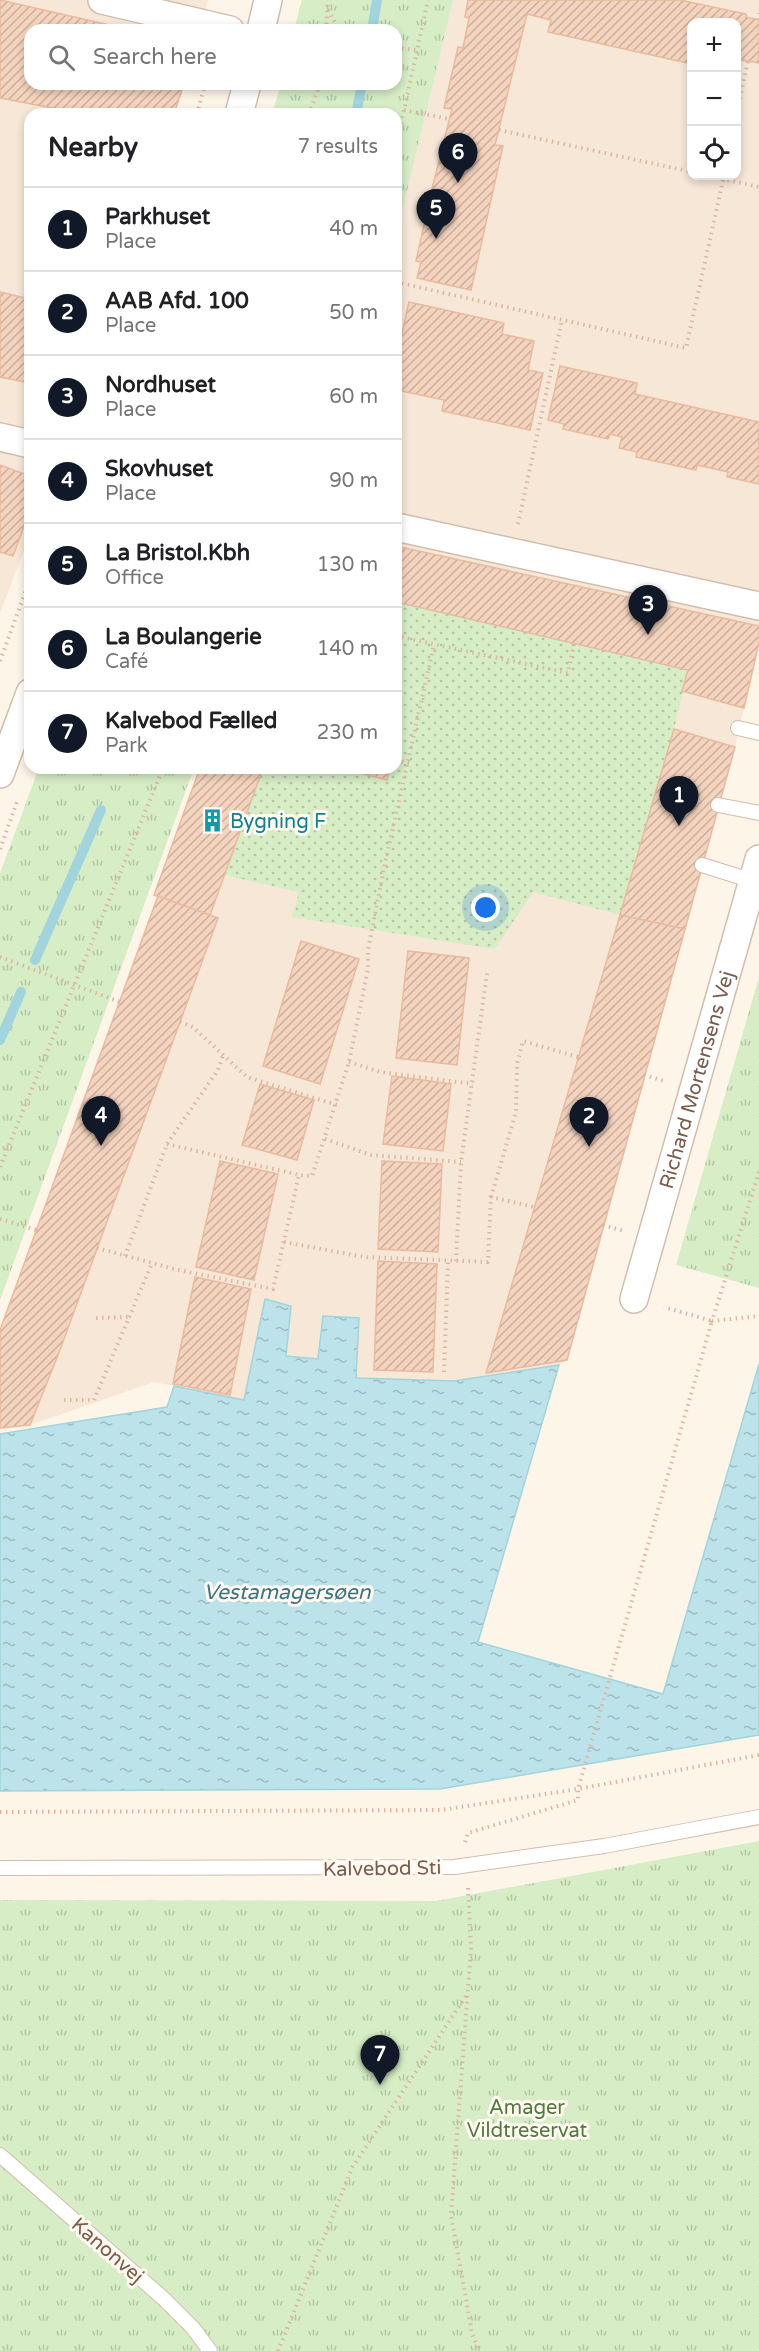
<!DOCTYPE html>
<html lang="en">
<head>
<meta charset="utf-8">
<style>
  :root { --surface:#fff; --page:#f6f6f6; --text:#202124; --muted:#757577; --line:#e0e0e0; --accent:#111827 }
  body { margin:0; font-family:"Varela Round",sans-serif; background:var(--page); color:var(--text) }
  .controls { position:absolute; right:18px; top:18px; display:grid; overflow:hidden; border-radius:12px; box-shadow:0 3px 9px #0003 }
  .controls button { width:54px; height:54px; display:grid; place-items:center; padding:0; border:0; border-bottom:2px solid var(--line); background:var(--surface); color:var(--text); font:30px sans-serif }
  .you { position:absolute; left:486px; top:908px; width:21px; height:21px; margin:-15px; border:4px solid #fff; border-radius:50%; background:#1a73e8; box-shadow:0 0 0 9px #1a73e833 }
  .badge { display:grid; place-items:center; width:39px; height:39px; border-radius:50%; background:var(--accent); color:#fff; font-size:20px; font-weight:700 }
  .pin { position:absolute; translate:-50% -50px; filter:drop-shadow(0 2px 3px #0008) }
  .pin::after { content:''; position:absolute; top:32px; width:21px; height:18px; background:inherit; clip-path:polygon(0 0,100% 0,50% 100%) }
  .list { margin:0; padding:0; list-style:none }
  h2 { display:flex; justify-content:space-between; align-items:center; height:78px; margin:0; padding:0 24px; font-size:26px }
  h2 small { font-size:20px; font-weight:400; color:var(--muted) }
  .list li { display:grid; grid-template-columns:39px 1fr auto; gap:18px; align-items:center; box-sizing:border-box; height:84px; padding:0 24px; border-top:2px solid var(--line) }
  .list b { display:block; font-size:22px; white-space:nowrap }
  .list p { margin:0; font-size:20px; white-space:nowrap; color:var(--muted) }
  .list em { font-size:20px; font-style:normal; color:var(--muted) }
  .icon { flex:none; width:33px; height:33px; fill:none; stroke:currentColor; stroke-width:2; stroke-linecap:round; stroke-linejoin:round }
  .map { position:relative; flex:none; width:759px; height:2351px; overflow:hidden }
  .search { position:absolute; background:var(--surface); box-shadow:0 3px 9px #0003; left:24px; top:24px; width:378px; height:66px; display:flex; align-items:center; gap:15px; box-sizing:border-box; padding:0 21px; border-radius:18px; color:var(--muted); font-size:22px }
  .panel { position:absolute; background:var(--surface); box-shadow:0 3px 9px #0003; left:24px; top:108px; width:378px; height:666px; border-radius:18px }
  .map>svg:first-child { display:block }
  .residential { fill:#f6e7d7; fill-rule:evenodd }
  .grass { fill:url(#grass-dots) }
  .park { fill:url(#park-tufts) }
  .water { fill:url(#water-ripples); stroke:#a1d4dc; stroke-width:1.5 }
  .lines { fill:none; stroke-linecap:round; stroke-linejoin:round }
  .stream { stroke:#a1d4dc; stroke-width:10 }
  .building { fill:url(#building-hatch); stroke:#e9ba9e; stroke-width:1.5 }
  .service-casing { stroke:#d2bdad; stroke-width:16 }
  .minor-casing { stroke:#d2bdad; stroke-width:30 }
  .path { stroke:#dbb7a1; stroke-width:4; stroke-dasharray:1.5 4.5; stroke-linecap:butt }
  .service { stroke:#fff; stroke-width:14 }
  .minor { stroke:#fff; stroke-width:27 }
  .labels { text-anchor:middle; stroke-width:6; stroke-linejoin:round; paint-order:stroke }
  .culture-label { font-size:20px; fill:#0d838f; stroke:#fff9f1; text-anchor:start }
  .street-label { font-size:20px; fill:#7b5b4a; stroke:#fff9f1 }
  .park-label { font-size:20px; fill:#517b3e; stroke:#fff9f1 }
  .water-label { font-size:21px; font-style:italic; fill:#3c7681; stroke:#fff9f1 }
</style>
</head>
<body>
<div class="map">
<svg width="759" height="2351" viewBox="0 0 759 2351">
  <defs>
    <pattern id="grass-dots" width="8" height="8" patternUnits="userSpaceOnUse" patternTransform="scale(1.5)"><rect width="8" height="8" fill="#d6edc6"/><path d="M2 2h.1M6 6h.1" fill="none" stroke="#b3c3a3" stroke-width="1.8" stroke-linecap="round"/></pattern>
    <pattern id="park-tufts" width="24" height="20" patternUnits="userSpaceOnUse" patternTransform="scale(1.5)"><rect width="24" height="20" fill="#d6edc6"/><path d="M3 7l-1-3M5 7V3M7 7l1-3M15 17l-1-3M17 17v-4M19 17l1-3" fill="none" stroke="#b3c3a3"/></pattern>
    <pattern id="water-ripples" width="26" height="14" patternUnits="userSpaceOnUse" patternTransform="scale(1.5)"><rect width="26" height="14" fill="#bbe3e9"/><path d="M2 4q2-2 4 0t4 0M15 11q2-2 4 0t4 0" fill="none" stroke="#9dbbbf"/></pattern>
    <pattern id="building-hatch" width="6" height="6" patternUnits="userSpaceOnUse" patternTransform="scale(1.5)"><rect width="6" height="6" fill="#f5d4bf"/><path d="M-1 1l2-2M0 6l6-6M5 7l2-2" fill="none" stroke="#cbaf9d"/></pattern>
  </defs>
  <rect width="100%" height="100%" fill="#fef5e9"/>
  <g class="residential">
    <path d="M0,0H208L200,30H30V84L174,114H30V535L0,613Z"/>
    <path d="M428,0H759V643L735,747L567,1360L559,1365L454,1381L356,1378L318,1359L286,1355L291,1306L244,1400L154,1382L30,1425L0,1428V1330L203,768H396V141ZM692,22H736V176H692Z"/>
  </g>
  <path class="grass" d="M396,602L688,670L674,729L620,915L533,892L495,949L292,917L299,892L224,875L263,768H396Z"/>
  <g class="park">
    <path d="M302,0H453L396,236V114H272L281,84H396V30H294Z"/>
    <path d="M39,768H194L0,1300V873Z"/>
    <path d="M759,977V1288L676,1265Z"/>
    <path d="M759,1841V2351H0V1900L436,1901Z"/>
  </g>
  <path class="water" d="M265,1299L291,1306L286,1356L318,1359L323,1316L359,1318L356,1378L454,1381L559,1365L478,1642L663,1694L759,1364V1735L440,1789L0,1791V1434L167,1407L174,1386L244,1400Z"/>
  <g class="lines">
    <g class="stream">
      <path d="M372,30L377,0"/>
      <path d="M356,114L362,84"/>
      <path d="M35,960L101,810"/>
      <path d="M0,1040L21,992"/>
    </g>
  </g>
  <g class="building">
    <path d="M0,0L131,30H30V84H184L174,114H83L0,98Z"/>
    <path d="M468,0H680L746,14V17L759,20V63L736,59V22H692V64L548,32L551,20L527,14L495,145L503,146L471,290L417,278L421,262L416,261L425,221L430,222L434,202L429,201L452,109L444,108L458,47L463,48L469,18L465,17Z"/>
    <path d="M0,292L30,299V383L0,377Z"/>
    <path d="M409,302L504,323L502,334L534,341L528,370L543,373L530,430L442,411L444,400L396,390V359Z"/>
    <path d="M560,366L637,383L635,394L759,422V484L727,477L728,472L697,465L696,470L636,457L637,452L619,448L622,437L610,434L608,439L563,429L564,424L548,420Z"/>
    <path d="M0,465L30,476V510L13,556L0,552Z"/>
    <path d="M396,546L759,626V643L744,708L682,691L688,670L396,602Z"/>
    <path d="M674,729L735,747L685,929L620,915Z"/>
    <path d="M200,768H263L210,915L154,895Z"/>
    <path d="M357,768H390L387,780L356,772Z"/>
    <path d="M158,896L218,918L60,1350L30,1425L0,1428V1330Z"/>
    <path d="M620,915L685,929L567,1360L486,1373Z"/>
    <path d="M301,941L359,959L320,1084L263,1066Z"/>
    <path d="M408,951L469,958L457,1065L396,1058Z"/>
    <path d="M392,1076L451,1084L443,1151L383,1144Z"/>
    <path d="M260,1084L314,1100L297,1160L242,1145Z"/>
    <path d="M220,1161L278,1174L254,1280L196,1267Z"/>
    <path d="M382,1161L442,1164L438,1252L378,1249Z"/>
    <path d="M378,1261L437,1264L433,1372L374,1370Z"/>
    <path d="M195,1277L251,1289L230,1395L173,1384Z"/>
  </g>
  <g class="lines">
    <defs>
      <g id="service">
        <path d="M738,728L759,733"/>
        <path d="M718,805L759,813"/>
        <path d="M702,865L753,881"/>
        <path d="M0,1868L454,1867L604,1846L759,1817"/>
        <path d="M0,2155L164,2299L193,2328L210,2351"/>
      </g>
      <g id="minor">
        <path d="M102,0L230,30"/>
        <path d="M261,30L268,0"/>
        <path d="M239,114L247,84"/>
        <path d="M0,437L30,444"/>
        <path d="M396,527L759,606"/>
        <path d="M0,774L30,693"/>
        <path id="s1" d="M634,1299L759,859"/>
      </g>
    </defs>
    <use href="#service" class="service-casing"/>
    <use href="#minor" class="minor-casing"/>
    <g class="path">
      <path d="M328,10L339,30"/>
      <path d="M758,20L759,13"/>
      <path d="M326,30L328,0"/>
      <path d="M396,48L417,50"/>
      <path d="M404,110L449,119"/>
      <path d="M197,114L205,84"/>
      <path d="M309,114L320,84"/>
      <path d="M736,116L748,61"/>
      <path d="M499,130L692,172"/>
      <path d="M396,147L428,0"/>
      <path d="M710,176L759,187"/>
      <path d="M396,282L686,348L724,176"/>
      <path d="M518,524L562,320"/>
      <path d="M396,636L568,673L574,644"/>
      <path d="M0,661L30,579"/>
      <path d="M396,760L409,763"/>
      <path d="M0,849L18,799"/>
      <path d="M0,957L120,1002"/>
      <path d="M180,1022L193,1027L247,1077L337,1105"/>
      <path d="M349,1062L380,1072L473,1084"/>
      <path d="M644,1075L664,1081"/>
      <path d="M325,1139L371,1155L461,1162"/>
      <path d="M167,1144L299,1175"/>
      <path d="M0,1167L163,768"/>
      <path d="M759,1172L712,1321L759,1316"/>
      <path d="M491,1197L516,1112L517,1064L523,1041L578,1057"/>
      <path d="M0,1219L36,1230"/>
      <path d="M603,1225L624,1231"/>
      <path d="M284,1242L364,1257L488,1262L491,1197L534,1207"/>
      <path d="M97,1248L178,1270L273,1289L299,1175L312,1176L349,1062L368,969V950L385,863L434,645"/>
      <path d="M125,1256L167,1144L218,1070L223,1055"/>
      <path d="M456,1261L461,1162L487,973"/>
      <path d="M96,1318L129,1317"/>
      <path d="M444,1372L448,1261"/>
      <path d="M64,1400H94L152,1263"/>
      <path d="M0,1812L441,1810L578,1789L759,1755"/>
      <path d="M465,1842L468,1833L578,1800V1789L712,1321L664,1307"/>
      <path d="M468,1888L471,1948L451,2215L472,2333L479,2351"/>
      <path d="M278,2351L352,2168L466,1996"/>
    </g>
    <use href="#service" class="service"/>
    <use href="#minor" class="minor"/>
  </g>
  <defs>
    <symbol id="building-bare" viewBox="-9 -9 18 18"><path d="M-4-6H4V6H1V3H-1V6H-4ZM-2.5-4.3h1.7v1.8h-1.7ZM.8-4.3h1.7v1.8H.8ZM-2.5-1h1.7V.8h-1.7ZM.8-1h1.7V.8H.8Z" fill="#0f9aa8" stroke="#fff9f1" stroke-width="2.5" paint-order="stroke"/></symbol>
  </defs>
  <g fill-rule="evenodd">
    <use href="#building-bare" x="196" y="804" width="33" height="33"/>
  </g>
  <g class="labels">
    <g class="culture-label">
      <text x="230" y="828">Bygning F</text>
    </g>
    <g class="street-label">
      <text dy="7" stroke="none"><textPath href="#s1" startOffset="228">Richard Mortensens Vej</textPath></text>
      <text transform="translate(382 1868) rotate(-1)" y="7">Kalvebod Sti</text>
      <text transform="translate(108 2250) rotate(41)" y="7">Kanonvej</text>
    </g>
    <g class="park-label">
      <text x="527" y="2114">Amager<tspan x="527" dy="23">Vildtreservat</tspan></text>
    </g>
    <g class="water-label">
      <text x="287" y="1599">Vestamagersøen</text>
    </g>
  </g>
</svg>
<div class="controls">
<button>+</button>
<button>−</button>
<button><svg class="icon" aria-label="locate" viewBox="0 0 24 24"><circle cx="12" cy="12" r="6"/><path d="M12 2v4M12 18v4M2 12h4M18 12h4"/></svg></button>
</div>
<div class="you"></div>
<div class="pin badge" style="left:679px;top:826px">1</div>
<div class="pin badge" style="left:589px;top:1147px">2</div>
<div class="pin badge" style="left:648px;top:635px">3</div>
<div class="pin badge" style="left:101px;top:1146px">4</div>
<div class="pin badge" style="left:436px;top:239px">5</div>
<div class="pin badge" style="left:458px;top:183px">6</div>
<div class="pin badge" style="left:380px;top:2085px">7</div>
<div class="search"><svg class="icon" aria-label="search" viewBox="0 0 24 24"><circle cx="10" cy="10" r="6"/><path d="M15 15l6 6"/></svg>Search here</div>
<section class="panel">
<h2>Nearby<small>7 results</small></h2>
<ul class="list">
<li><span class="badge">1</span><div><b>Parkhuset</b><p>Place</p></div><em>40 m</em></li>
<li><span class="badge">2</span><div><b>AAB Afd. 100</b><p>Place</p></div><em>50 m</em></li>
<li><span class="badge">3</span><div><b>Nordhuset</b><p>Place</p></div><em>60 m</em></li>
<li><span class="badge">4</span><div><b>Skovhuset</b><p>Place</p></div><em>90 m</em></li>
<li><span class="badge">5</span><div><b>La Bristol.Kbh</b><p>Office</p></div><em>130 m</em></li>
<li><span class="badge">6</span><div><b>La Boulangerie</b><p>Café</p></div><em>140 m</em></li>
<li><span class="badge">7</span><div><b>Kalvebod Fælled</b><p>Park</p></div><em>230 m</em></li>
</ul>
</section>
</div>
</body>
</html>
